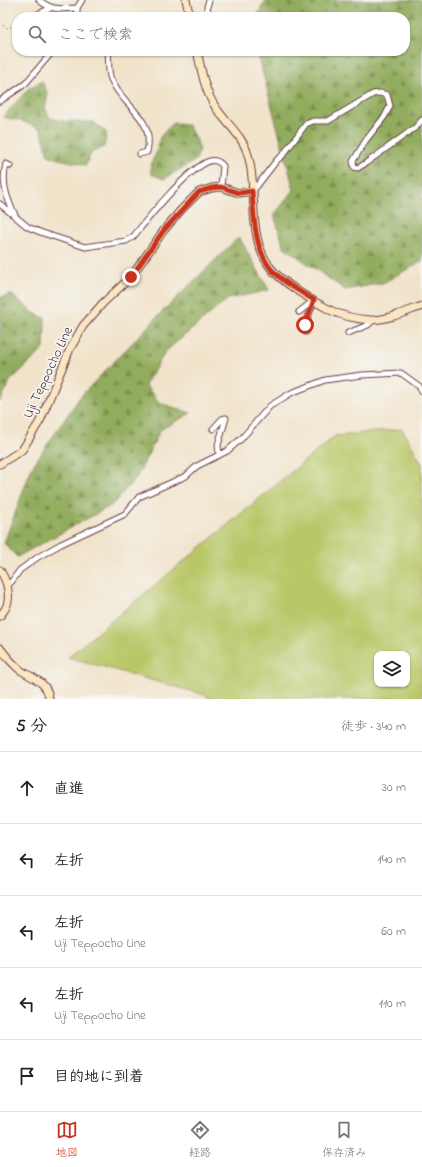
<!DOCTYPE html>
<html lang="ja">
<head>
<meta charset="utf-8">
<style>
  :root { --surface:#fff; --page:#f6f6f6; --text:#222; --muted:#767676; --line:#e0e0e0; --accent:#c8321e }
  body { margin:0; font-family:"Indie Flower","Klee One",sans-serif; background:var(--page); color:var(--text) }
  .controls { position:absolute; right:12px; bottom:12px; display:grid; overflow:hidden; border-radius:8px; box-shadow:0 1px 3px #0004 }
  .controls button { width:36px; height:36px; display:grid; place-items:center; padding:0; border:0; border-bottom:1px solid var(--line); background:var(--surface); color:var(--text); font:20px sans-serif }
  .stop { position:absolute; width:12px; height:12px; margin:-9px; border:3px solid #c8321e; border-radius:50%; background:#fff }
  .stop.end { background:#c8321e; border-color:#fff; box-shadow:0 1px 4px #0008 }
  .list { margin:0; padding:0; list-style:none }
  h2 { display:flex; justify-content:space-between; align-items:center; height:52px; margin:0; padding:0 16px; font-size:17px }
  h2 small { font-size:13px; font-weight:400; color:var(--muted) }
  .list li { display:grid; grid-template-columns:26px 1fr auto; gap:12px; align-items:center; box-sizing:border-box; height:72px; padding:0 16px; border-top:1px solid var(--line) }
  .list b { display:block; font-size:15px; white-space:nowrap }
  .list p { margin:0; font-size:13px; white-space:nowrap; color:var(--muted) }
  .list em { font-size:13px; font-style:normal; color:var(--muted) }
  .icon { flex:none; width:22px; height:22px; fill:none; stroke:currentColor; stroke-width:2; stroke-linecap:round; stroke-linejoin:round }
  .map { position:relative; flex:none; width:422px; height:699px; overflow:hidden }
  .search { position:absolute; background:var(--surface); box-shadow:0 1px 3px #0004; left:12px; right:12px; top:12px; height:44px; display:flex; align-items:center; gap:10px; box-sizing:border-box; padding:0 14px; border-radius:16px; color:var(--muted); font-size:15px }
  .sheet { height:412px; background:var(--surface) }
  nav { display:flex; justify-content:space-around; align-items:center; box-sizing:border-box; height:56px; border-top:1px solid var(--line); background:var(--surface); font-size:11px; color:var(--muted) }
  nav a { display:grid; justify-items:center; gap:2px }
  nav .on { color:var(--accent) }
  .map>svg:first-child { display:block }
  .grass { fill:#b9c769; stroke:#82734a; fill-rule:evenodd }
  .forest { fill:url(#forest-firs); stroke:#6e6644 }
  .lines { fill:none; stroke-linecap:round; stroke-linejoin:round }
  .street-casing { stroke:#633c43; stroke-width:7 }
  .secondary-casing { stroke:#633c43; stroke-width:9 }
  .path { stroke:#633c43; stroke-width:1; stroke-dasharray:1 3; stroke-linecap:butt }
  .street { stroke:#fff; stroke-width:5 }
  .secondary { stroke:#fbe6c4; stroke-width:7 }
  .route { stroke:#c8321e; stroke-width:5 }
  .labels { text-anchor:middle; stroke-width:3.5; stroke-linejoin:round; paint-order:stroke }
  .street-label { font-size:14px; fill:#4a1f2b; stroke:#f6f6f2 }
</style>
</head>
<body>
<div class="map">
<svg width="422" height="699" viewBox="0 0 422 699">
  <defs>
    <pattern id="forest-firs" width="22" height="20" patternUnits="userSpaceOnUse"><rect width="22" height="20" fill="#92ac5d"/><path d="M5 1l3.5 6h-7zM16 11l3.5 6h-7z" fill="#798b4d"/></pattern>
  </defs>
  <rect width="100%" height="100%" fill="#f6f6f2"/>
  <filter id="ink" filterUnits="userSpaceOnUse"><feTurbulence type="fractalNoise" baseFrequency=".025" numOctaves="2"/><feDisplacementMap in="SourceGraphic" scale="8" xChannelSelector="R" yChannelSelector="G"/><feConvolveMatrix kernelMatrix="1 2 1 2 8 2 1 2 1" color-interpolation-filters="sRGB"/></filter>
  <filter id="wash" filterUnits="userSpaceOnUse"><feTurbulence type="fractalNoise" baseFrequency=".012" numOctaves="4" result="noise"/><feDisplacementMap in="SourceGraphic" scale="16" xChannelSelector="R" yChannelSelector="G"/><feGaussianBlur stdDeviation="0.9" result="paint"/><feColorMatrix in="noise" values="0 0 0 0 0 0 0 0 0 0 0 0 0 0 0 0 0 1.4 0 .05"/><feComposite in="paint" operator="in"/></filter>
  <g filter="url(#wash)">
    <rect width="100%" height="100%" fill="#f1e3ca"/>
    <path class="grass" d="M402,429L422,464V699H207L209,696L68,657L335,436ZM377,654H407V684H377Z"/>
    <g class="forest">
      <path d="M266,0H422V261L383,283L345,290L284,247L274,215L294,190L257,51H405V17H256Z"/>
      <path d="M42,81L48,95L45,108L50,118L63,121L94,122L107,133L104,147L91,153L86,165L58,159L48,155L41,129L22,121L3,117L29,88Z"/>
      <path d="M173,123L188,125L200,148L196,160L164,179L151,174V164L157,151L160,137Z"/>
      <path d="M239,237L269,290L228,299L166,351L145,385L160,403L191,413L160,430L138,475L112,505L17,557L4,543L32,467L80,397L159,315Z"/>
      <path d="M11,294L34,313L45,318L44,349L10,381L0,402V298Z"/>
    </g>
  </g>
  <g filter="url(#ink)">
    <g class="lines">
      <defs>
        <g id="street">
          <path d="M39,0C52,11 61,9 77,8L82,0"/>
          <path d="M77,8V17"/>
          <path d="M32,17L51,8"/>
          <path d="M209,17L207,7L209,0"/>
          <path d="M108,51C109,59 108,69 110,76C110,79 113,82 114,85C127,109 155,119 147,152L140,154"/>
          <path d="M0,101L25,84L53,51"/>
          <path d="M10,166L6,164C1,183 7,199 15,215"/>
          <path d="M253,191L277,160L283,155L306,124L313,121H328L373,94L380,93L387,95L390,106L385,116L366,140L353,161L354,167L358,168L366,163L416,127L422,120"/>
          <path d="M0,204L28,227L40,232L85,247L126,241L133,237C149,217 184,173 207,162C213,159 219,161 223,166L221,187"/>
          <path d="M299,312L313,301"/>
          <path d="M306,332L305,325L314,300"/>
          <path d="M348,333L368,325L373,320"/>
          <path d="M213,429L222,419L226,418L218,445L219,455"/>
          <path d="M8,585L12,581L20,570L38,557L61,544L125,514L139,497L186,476L197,466L227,451L241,439L270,406L291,393L325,380L362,375L401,373L419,386L422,391"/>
        </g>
        <g id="secondary">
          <path d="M186,0L190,17"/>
          <path d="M197,51C201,68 204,88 213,103C223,121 243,135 248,155C256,182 251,210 257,237C259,247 264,259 270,267C282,283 314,302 332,311C343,316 357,319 370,320C388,320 405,312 422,306"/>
          <path d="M0,464L22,450L40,421L70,349L83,326L103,303L131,277L164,230L181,210L199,192L212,188L221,187L239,193L252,191"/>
          <path d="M0,570C6,580 11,593 7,605C6,609 2,613 0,616"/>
          <path d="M0,648C6,656 12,663 19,669C31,678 48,681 49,699"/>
        </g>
      </defs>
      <use href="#street" class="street-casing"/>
      <use href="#secondary" class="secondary-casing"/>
      <path class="path" d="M0,23L7,28L17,24"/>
      <use href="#street" class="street"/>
      <use href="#secondary" class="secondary"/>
    </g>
  </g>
  <g class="lines" filter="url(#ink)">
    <path class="route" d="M131,277L164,230L199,192L212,188L221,187L239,193L252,191C254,217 254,248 271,269C283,282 299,291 314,300L305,325"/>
  </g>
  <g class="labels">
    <g class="street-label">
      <text transform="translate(47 372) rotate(-65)" y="5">Uji Teppocho Line</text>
    </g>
  </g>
</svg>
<div class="controls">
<button><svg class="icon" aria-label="layers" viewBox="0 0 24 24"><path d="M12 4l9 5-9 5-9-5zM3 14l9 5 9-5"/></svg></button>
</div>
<div class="stop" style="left:305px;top:325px"></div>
<div class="stop end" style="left:131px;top:277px"></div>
<div class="search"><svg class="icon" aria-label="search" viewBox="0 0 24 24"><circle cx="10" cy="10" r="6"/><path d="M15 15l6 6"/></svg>ここで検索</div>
</div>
<section class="sheet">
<h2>5 分<small>徒歩 · 340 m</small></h2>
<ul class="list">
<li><svg class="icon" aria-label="ahead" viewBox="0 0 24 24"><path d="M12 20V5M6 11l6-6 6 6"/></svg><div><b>直進</b></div><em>30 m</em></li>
<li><svg class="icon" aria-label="left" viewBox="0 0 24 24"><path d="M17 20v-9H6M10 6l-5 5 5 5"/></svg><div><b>左折</b></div><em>140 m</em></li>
<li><svg class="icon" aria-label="left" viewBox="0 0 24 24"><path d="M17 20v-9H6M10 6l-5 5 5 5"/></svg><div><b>左折</b><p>Uji Teppocho Line</p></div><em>60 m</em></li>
<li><svg class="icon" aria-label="left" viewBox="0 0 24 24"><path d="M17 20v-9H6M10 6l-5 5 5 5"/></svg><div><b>左折</b><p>Uji Teppocho Line</p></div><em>110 m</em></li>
<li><svg class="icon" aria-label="arrive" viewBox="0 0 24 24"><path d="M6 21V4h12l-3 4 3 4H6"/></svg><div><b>目的地に到着</b></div></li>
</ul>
</section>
<nav>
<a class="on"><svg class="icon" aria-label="map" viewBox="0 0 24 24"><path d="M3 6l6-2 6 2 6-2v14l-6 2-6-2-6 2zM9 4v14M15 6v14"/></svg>地図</a>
<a><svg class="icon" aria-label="directions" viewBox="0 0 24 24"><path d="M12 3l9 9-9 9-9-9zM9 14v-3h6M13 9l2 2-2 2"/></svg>経路</a>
<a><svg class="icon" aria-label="saved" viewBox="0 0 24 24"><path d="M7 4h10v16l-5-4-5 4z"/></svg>保存済み</a>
</nav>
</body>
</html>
